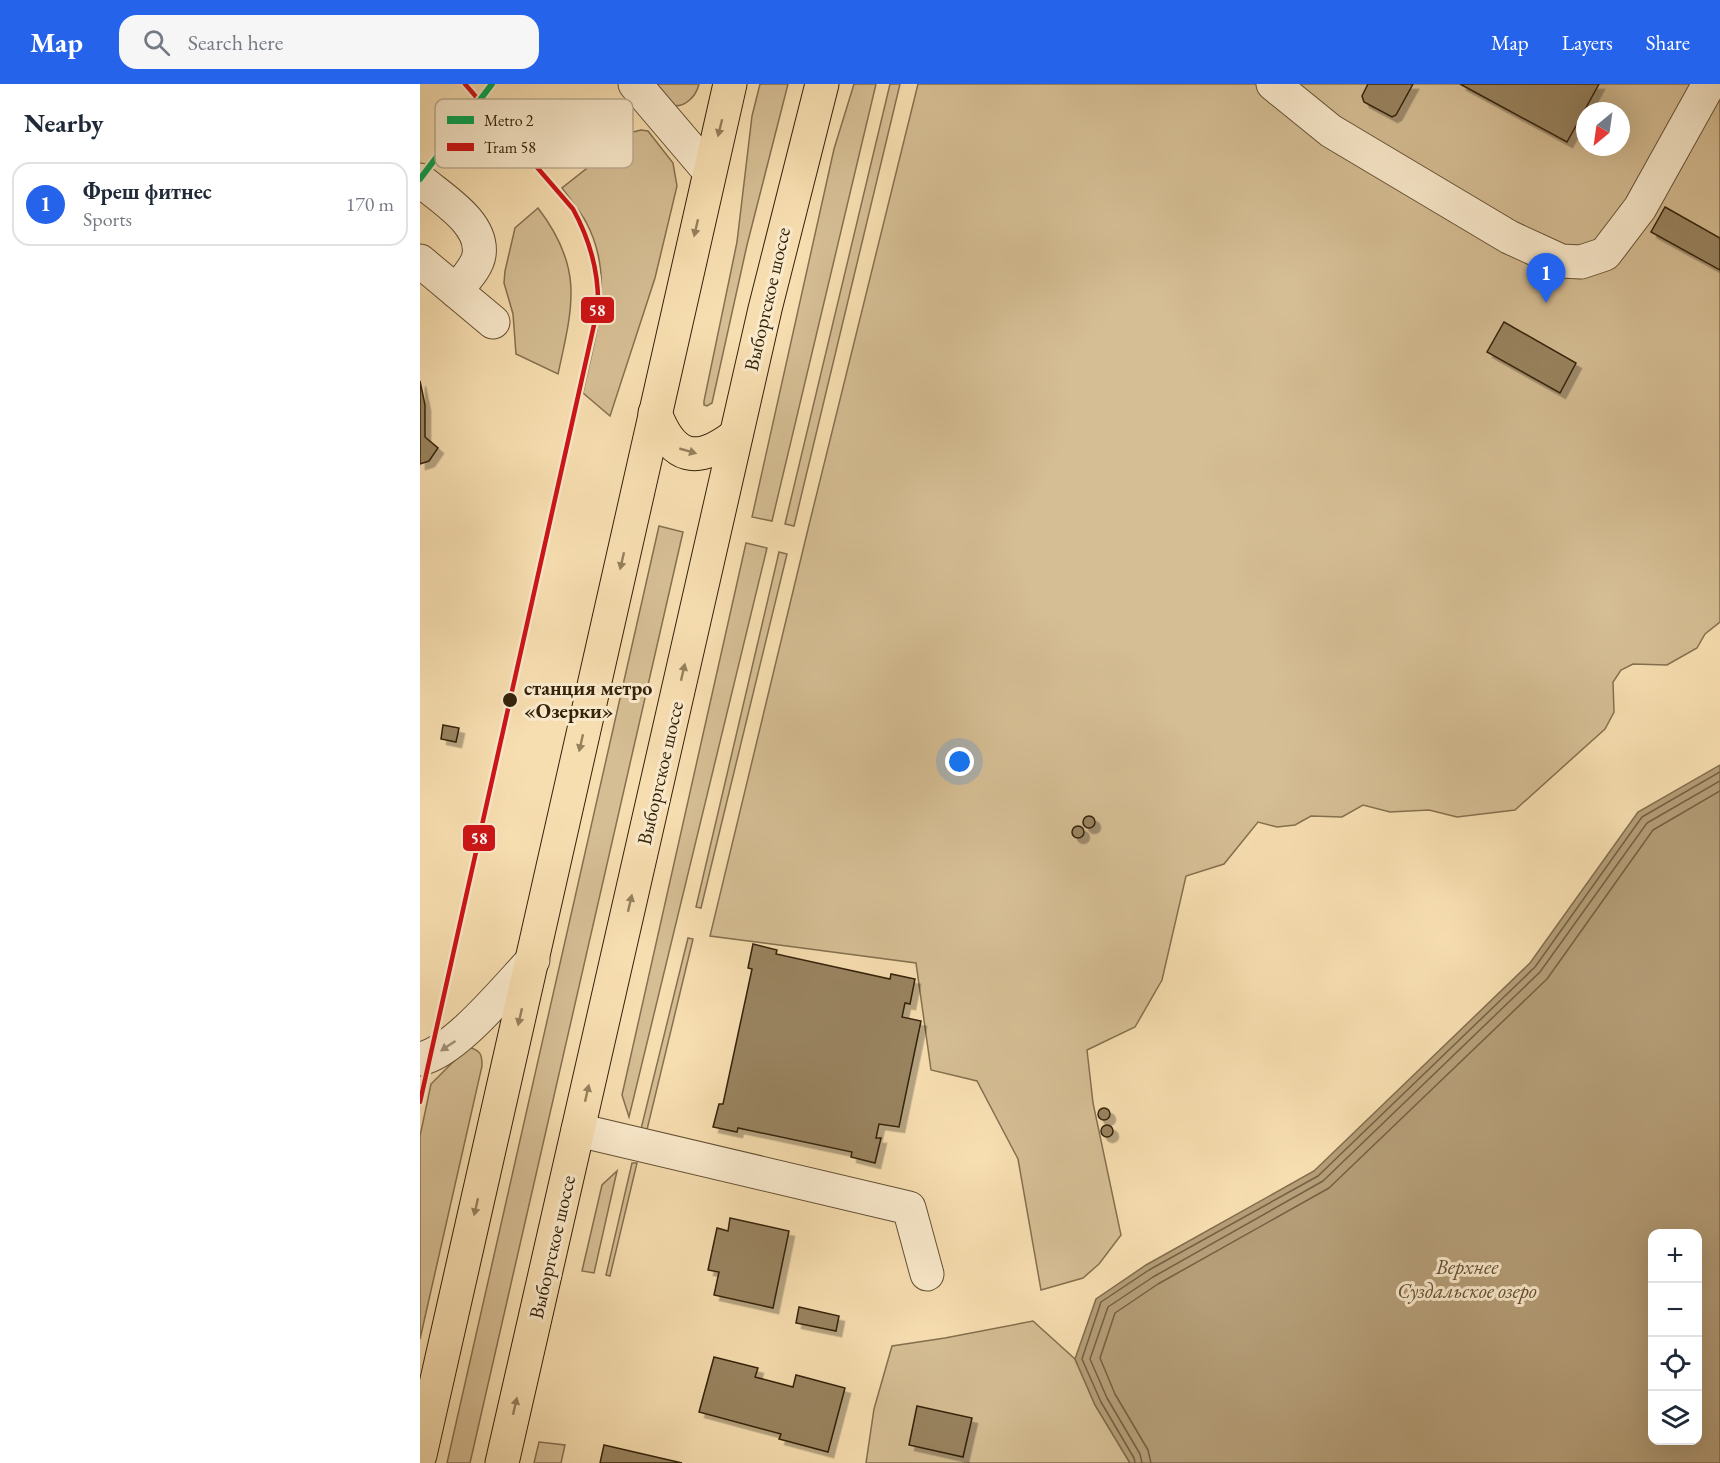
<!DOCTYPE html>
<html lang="en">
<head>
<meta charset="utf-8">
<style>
  :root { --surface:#fff; --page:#f6f6f7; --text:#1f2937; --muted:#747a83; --line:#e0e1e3; --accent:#2563eb }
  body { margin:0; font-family:"EB Garamond",serif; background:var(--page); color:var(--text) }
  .controls { position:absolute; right:18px; bottom:18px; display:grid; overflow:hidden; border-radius:12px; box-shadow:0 6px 24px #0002 }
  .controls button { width:54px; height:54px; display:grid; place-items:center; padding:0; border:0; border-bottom:2px solid var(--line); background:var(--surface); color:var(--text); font:30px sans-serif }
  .compass { position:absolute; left:1156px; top:18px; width:54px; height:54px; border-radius:50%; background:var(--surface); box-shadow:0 6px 24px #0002; rotate:209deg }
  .you { position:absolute; left:540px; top:678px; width:21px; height:21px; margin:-15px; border:4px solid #fff; border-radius:50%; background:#1a73e8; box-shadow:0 0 0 9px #1a73e833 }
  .badge { display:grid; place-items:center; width:39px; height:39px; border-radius:50%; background:var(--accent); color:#fff; font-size:20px; font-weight:700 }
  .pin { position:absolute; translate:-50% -50px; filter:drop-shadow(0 2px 3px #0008) }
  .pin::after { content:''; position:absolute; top:32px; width:21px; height:18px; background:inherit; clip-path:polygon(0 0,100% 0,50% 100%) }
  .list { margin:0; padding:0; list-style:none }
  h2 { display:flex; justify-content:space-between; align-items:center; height:78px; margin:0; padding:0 24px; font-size:26px }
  h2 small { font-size:20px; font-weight:400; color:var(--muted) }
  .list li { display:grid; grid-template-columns:39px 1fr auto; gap:18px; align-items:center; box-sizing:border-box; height:84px; margin:0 12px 12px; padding:0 12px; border:2px solid var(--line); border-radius:18px }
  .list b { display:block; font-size:22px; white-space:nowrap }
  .list p { margin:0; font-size:20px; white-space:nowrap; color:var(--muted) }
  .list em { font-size:20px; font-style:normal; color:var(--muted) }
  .icon { flex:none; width:33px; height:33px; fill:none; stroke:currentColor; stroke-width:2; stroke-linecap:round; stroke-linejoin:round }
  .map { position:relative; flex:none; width:1300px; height:1379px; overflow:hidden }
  header { display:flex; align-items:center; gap:36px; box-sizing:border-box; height:84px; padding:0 30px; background:var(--accent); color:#fff }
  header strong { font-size:28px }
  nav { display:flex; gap:33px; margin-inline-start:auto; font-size:21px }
  .search { width:420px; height:54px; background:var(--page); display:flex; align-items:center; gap:15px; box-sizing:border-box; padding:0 21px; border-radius:18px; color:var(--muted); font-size:22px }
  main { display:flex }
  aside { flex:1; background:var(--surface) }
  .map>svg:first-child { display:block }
  .green { fill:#d6be94; stroke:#85704f; stroke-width:1.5; fill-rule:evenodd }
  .water { fill:#b59e78; stroke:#816c4c; stroke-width:1.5; fill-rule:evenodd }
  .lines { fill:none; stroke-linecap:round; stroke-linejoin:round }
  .shore { stroke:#746041; stroke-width:1.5 }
  .building { fill:#998460; stroke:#34220a; stroke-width:1.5; filter:url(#shadow) }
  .minor-casing { stroke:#655134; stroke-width:35 }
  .major-casing { stroke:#34220a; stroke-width:35 }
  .minor { stroke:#faeacc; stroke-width:33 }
  .major { stroke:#f7deb0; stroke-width:33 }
  .tram-1-casing { stroke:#faeacc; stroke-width:9 }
  .tram-1 { stroke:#ce1417; stroke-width:4.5 }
  .metro-1-casing { stroke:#faeacc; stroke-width:10 }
  .metro-1 { stroke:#00a651; stroke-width:6 }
  .oneway { fill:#96805d }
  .oneway2 { fill:#a19075 }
  .stop-dot { fill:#34220a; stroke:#faeacc; stroke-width:2 }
  .labels { text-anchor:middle; stroke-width:6; stroke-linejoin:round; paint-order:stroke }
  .street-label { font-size:20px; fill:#34220a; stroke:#faeacc }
  .stop-label { font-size:20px; font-weight:bold; fill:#34220a; stroke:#faeacc; text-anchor:start }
  .water-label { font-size:21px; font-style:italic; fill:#614d30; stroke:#faeacc }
  .key { fill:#faeacc; stroke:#bfae92; stroke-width:1.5 }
  .key-label { font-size:16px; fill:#34220a }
  .line-badge { stroke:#faeacc; stroke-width:2 }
  .badge-label { font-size:16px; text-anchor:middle; font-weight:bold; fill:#fff }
</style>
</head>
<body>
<header>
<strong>Map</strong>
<div class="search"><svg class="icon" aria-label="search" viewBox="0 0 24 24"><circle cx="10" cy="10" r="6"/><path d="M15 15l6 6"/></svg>Search here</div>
<nav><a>Map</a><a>Layers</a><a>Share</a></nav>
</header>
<main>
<aside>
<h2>Nearby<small></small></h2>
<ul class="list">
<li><span class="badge">1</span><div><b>Фреш фитнес</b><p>Sports</p></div><em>170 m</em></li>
</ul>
</aside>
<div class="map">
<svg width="1300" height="1379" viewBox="0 0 1300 1379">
  <defs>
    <filter id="shadow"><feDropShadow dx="5.5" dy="5.5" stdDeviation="0" flood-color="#0004"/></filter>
  </defs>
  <rect width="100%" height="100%" fill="#f7deb0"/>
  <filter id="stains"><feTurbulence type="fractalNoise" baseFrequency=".00333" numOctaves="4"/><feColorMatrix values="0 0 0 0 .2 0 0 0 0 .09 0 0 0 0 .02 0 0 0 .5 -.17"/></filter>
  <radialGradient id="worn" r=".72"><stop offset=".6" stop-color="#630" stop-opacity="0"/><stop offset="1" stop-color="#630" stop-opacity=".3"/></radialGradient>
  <g class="green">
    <path d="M231,0H279C276,13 261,29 247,18C241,14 236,6 231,0Z"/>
    <path d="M340,0H368L327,161L292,319L287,322L284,321V317L317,158L332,32Z"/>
    <path d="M434,0H456L352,437L332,433L414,65Z"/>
    <path d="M470,0H480L374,442L365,440Z"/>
    <path d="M498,0H1300V538L1285,550L1277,564L1247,581L1213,580L1201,586L1193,598L1194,628L1185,645L1095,726L1037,733L1009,726L970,728L943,721L922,733L891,732L875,741L857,743L838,738L804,780L766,792L742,896L715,943L667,966L673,1019L701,1151L679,1180L663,1194L621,1206L598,1075L557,997L511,986L496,879L290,852L388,445ZM1165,27H1201V63H1165Z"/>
    <path d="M221,46L228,47L253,79L257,102L235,194L190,332L163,309C175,252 196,193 166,138C159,126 150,115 142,104L213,48Z"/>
    <path d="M118,124C164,184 153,221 138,290L96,270L93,230L84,199L85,187L95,144Z"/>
    <path d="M239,442L263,448L50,1379H27Z"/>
    <path d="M326,459L347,464L209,1033L202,1011Z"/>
    <path d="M359,468L367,470L281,824L276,823Z"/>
    <path d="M268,854L273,855L225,1054L220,1049Z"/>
    <path d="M51,964C61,967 62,971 62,982L0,1255V1052L11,1000L44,967Z"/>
    <path d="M212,1079H217L190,1192L186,1191Z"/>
    <path d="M197,1087L174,1189L162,1187L182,1101Z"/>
    <path d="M613,1237L655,1275L675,1321L710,1379H446L454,1325L472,1262L525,1254Z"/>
    <path d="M119,1358L145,1361L141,1379H114Z"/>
  </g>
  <path class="water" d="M1300,681V1379H710L675,1321L655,1275L676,1215L726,1181L894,1087L1110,879L1218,728ZM1232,1150H1278V1356H1232Z"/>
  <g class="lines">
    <g class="shore">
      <path d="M715,1379L714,1374L681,1318L662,1275L681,1218L729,1186L898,1092L1115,883L1222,733L1300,688"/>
      <path d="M722,1379L720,1370L687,1314L670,1275L688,1223L733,1193L903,1097L1120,888L1227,739L1300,697"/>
      <path d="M731,1379L728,1366L695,1310L680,1274L695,1229L738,1200L909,1104L1127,895L1233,746L1300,707"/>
    </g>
  </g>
  <g class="building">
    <path d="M948,0H993L976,31L972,33L944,18L942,12Z"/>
    <path d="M1040,0H1179L1147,58Z"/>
    <path d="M1245,123L1300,154V186L1231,148Z"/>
    <path d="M1084,238L1156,279L1140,309L1067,268Z"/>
    <path d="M0,297L5,321V353L18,364L9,377L0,380Z"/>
    <path d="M23,641L39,644L36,658L21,655Z"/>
    <circle cx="669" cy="738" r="6"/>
    <circle cx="658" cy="748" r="6"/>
    <path d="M333,860L357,866L356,870L470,895L471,890L495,895L490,920L485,919L482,933L501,937L479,1043L459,1040L456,1054H461L455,1079L431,1073L432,1068L318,1044L317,1048L293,1043L299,1020H303L332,885L328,884Z"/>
    <circle cx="684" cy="1030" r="6"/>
    <circle cx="687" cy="1047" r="6"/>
    <path d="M310,1134L369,1147L353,1224L294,1211L299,1188L288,1186L297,1144L308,1147Z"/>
    <path d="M379,1223L419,1232L416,1247L376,1239Z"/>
    <path d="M294,1273L338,1284L335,1293L373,1303L376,1291L425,1304L408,1368L359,1355L361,1350L279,1328Z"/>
    <path d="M497,1322L552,1334L543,1373L489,1361Z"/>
    <path d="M184,1361L262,1379H180Z"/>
  </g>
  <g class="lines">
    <defs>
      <g id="minor">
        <path d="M215,0L289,87"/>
        <path d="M853,0L911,47L1089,153L1141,177L1161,178L1185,170L1220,124L1289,0"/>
        <path d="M0,96C22,115 64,139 59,171C57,184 44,196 36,207"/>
        <path d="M0,177L73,238"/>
        <path d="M0,975C35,968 87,903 113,876"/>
        <path d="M158,1046L489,1124L507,1190"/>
      </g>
      <g id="major">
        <path d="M235,329C253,376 277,381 316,351"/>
        <path d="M0,1371L310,0"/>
        <path d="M82,1379L345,225L402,0"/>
      </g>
    </defs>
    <use href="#minor" class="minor-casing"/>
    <use href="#major" class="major-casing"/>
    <use href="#minor" class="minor"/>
    <use href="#major" class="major"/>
    <defs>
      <path id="tram-1" d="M0,1018L178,223C179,187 170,156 153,125L45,0"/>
    </defs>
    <use href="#tram-1" class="tram-1-casing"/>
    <use href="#tram-1" class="tram-1"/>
    <defs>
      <path id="metro-1" d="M0,95L72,0"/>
    </defs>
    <use href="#metro-1" class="metro-1-casing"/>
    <use href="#metro-1" class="metro-1"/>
  </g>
  <defs><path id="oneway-solid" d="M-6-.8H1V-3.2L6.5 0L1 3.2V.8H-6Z" transform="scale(1.5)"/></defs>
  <g class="oneway">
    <use href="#oneway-solid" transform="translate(300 44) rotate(104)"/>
    <use href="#oneway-solid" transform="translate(276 144) rotate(103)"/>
    <use href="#oneway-solid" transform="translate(268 367) rotate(16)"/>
    <use href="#oneway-solid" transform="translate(202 477) rotate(103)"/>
    <use href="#oneway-solid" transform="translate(263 588) rotate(-77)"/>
    <use href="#oneway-solid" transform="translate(161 659) rotate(103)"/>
    <use href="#oneway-solid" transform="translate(210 819) rotate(-77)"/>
    <use href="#oneway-solid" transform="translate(100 933) rotate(103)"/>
    <use href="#oneway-solid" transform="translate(167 1009) rotate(-77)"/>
    <use href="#oneway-solid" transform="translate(56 1123) rotate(103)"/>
    <use href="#oneway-solid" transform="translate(95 1322) rotate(-77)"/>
  </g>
  <use class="oneway2" href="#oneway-solid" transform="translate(28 962) rotate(146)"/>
  <circle class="stop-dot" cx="90" cy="616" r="8"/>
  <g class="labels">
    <g class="street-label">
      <text transform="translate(347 215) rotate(-77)" y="7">Выборгское шоссе</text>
      <text transform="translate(240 689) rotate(-77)" y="7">Выборгское шоссе</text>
      <text transform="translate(132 1163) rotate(-77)" y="7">Выборгское шоссе</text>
    </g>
    <g class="stop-label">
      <text x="104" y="611">станция метро<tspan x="104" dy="23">«Озерки»</tspan></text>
    </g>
    <g class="water-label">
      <text x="1047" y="1190">Верхнее<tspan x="1047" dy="24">Суздальское озеро</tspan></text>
    </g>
  </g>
  <rect x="15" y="15" width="198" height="69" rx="9" class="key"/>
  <rect x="27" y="32" width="27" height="8" fill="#00a651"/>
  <rect x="27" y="59" width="27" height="8" fill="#ce1417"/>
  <g class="key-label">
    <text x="64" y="42">Metro 2</text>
    <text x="64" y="69">Tram 58</text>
  </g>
  <g class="line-badge">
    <rect x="160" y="212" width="35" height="28" rx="6" fill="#ce1417"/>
    <rect x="42" y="740" width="34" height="28" rx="6" fill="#ce1417"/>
  </g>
  <g class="badge-label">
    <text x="177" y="232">58</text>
    <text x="59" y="760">58</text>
  </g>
  <rect width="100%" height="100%" filter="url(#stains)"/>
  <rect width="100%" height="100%" fill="url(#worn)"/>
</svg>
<div class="controls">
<button>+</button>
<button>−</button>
<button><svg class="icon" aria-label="locate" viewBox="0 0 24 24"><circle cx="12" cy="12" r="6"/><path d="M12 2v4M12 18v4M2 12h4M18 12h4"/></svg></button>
<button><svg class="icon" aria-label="layers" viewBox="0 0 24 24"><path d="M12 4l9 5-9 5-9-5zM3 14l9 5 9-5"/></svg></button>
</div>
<svg class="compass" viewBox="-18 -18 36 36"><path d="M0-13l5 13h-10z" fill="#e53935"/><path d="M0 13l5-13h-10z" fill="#747a83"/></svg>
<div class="you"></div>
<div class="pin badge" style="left:1126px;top:219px">1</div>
</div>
</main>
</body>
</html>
